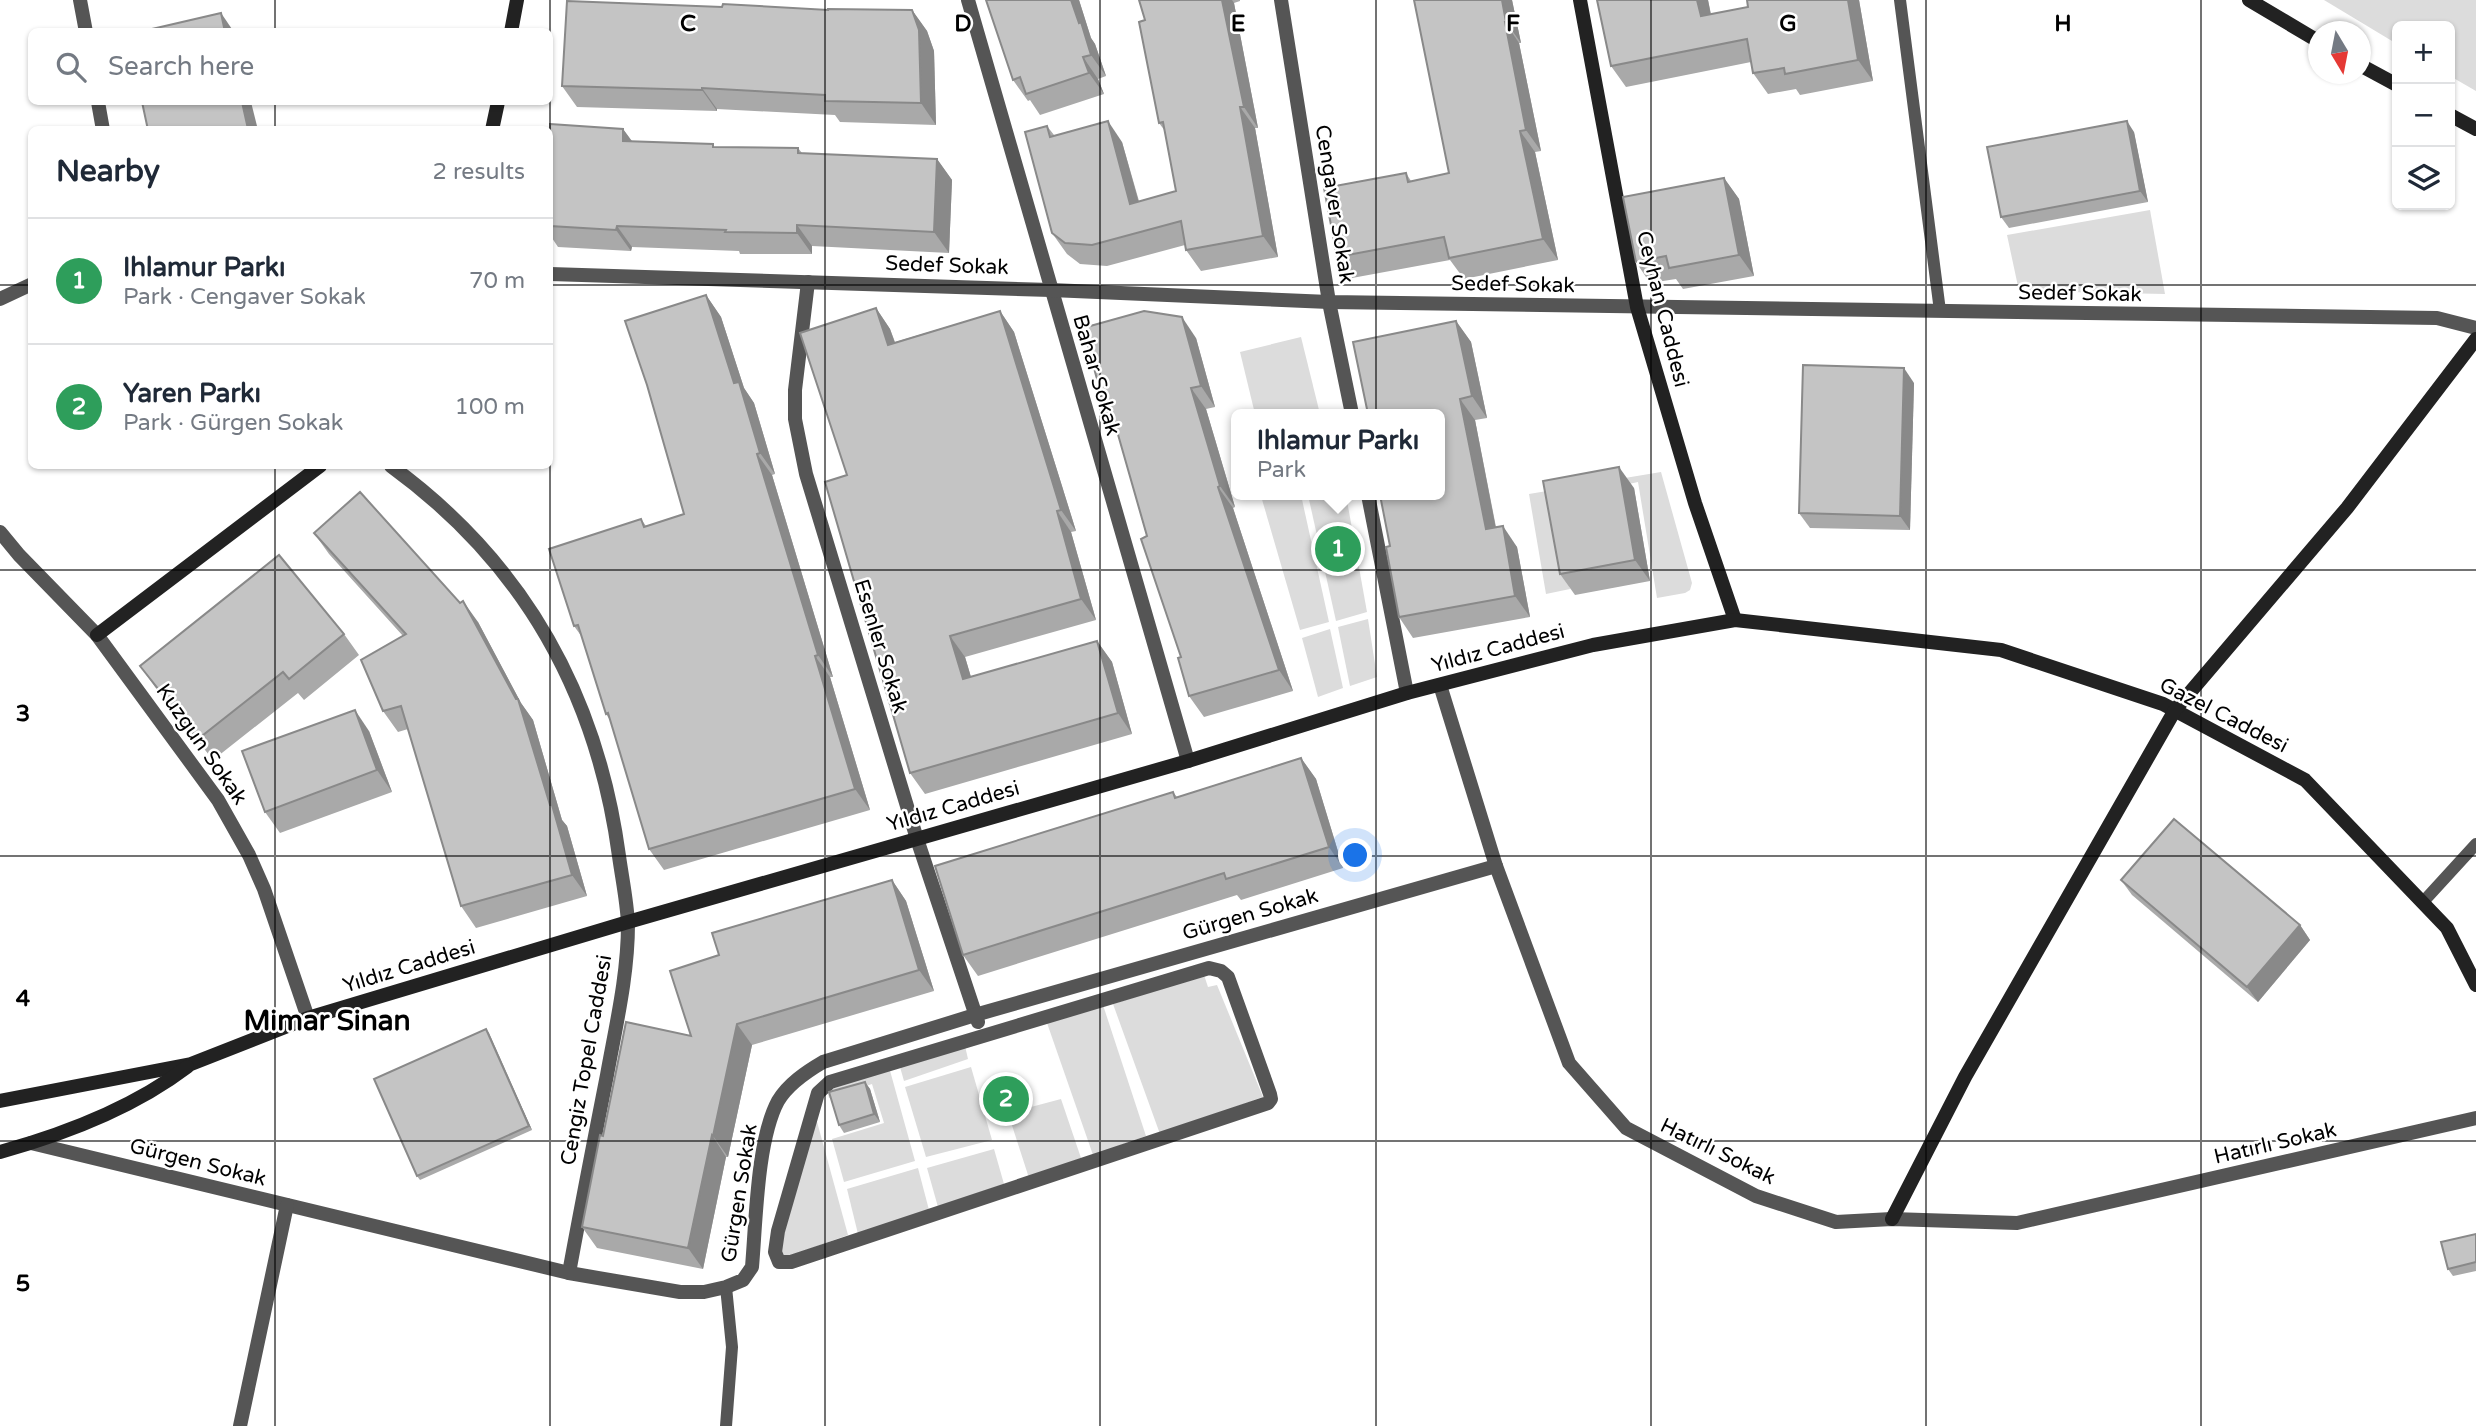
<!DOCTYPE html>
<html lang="en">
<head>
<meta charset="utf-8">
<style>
  :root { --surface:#fff; --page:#f6f6f7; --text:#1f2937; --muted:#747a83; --line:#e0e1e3; --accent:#db2777 }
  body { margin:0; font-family:"Varela Round",sans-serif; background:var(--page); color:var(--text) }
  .controls { position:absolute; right:21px; top:21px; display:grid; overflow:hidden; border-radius:10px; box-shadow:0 2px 5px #0004 }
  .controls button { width:63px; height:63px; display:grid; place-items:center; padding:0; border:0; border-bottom:2px solid var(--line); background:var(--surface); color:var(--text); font:35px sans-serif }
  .compass { position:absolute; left:2308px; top:21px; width:63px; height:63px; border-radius:50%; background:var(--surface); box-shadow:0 2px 5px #0004; rotate:170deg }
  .you { position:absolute; left:1356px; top:856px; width:24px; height:24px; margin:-18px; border:5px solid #fff; border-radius:50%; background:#1a73e8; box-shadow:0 0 0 10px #1a73e833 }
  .badge { display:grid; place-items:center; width:46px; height:46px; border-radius:50%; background:var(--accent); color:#fff; font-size:23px; font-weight:700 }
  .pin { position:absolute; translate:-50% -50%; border:4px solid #fff; box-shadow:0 2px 7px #0006 }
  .popup { position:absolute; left:1231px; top:409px; width:214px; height:91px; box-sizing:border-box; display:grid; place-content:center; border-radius:10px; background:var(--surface); filter:drop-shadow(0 2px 5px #0005); font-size:23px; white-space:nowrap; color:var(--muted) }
  .popup b { font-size:26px; color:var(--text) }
  .popup::after { content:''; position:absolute; left:50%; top:100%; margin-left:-14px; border:14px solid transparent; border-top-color:var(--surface) }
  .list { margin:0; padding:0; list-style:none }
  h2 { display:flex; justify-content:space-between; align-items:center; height:91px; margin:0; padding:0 28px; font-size:30px }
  h2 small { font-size:23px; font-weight:400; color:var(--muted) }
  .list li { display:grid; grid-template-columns:46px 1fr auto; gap:21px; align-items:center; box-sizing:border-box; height:126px; padding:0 28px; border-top:2px solid var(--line) }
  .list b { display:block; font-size:26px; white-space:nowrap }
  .list p { margin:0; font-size:23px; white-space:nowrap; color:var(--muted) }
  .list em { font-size:23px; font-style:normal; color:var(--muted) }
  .icon { flex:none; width:38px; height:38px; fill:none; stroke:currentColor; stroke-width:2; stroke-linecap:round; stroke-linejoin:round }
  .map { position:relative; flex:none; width:2476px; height:1426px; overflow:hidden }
  .search { position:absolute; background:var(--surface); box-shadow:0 2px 5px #0004; left:28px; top:28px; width:525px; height:77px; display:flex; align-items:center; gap:18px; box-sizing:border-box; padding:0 24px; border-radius:10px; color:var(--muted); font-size:26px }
  .panel { position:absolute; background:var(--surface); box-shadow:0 2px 5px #0004; left:28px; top:126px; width:525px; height:343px; border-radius:10px }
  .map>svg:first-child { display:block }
  .green { fill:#dcdcdc }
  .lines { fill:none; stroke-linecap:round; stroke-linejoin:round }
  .lane { stroke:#555; stroke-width:12 }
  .street { stroke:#555; stroke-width:14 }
  .secondary { stroke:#222; stroke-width:14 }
  .wall { fill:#a9a9a9 }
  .shaded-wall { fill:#898989 }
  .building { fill:#c4c4c4; stroke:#898989; stroke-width:2 }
  .grid { fill:none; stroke:#000; stroke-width:2; stroke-opacity:0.55 }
  .labels { text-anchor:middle; stroke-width:5; stroke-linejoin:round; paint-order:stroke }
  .street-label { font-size:21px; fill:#000; stroke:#fff }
  .district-label { font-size:28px; font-weight:bold; fill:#000; stroke:#fff }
  .grid-label { font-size:23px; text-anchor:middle; font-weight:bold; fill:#000; stroke:#fff; stroke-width:5; stroke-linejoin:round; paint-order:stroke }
</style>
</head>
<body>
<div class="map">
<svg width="2476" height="1426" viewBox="0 0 2476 1426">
  <rect width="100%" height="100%" fill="#fff"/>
  <g class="green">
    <path d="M2324,0H2476V91L2450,76V26H2397V44Z"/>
    <path d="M2150,210L2165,294L2019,291L2007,235Z"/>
    <path d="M1301,337L1320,414H1255L1240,352Z"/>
    <path d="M1661,472L1692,583L1690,590L1685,593L1657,598L1638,482L1554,500L1570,589L1546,594L1529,494Z"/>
    <path d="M1267,495H1301L1329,622L1300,630L1261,496Z"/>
    <path d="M1308,495H1346L1367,612L1336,621Z"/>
    <path d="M1368,619L1377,677L1350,686L1338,627Z"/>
    <path d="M1330,629L1343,688L1318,697L1302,638Z"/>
    <path d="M1204,975L1208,987L1217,985L1263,1097L1160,1134L1113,1004Z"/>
    <path d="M1103,1005L1146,1136L1093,1155L1047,1023Z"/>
    <path d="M965,1046L968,1059L904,1081L900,1067Z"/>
    <path d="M889,1067L915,1161L844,1182L832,1139L884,1123L872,1084L829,1098L828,1094L832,1087Z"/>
    <path d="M971,1067L992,1140L926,1157L905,1087Z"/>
    <path d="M1061,1099L1081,1158L1029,1178L1008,1113Z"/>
    <path d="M816,1118L848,1235L784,1258L780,1249Z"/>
    <path d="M994,1149L1004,1184L938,1207L927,1168Z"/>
    <path d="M918,1168L929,1210L858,1234L847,1189Z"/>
  </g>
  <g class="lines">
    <g class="lane">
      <path d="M1900,0L1940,311"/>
      <path d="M2423,902L2476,844"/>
      <path d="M726,1287L732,1347L726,1426"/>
    </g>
    <g class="street">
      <path d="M80,0L86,32"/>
      <path d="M968,0L1188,761"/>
      <path d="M1281,0L1329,302L1352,414"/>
      <path d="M98,102L103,130"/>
      <path d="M550,274L1051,290L1329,302L2437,318L2476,328"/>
      <path d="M808,282L795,390V419L806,474L917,839L978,1022"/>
      <path d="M0,299L32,284"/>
      <path d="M391,466C524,563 597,693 619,856C622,878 627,901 628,924C628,975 616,1025 607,1075C594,1141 581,1207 569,1273"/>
      <path d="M1368,495L1407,693"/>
      <path d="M0,532L19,555L97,635L218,800L249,855L264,889L308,1018"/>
      <path d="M1440,685L1496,866L1569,1063L1626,1128L1756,1196L1836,1222L1892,1219L2017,1223L2476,1118"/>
      <path d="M1209,968L1221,971L1228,977L1270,1094L1271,1099L1268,1103L791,1262H779L775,1252L778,1231L818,1093L830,1082Z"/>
      <path d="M31,1143L569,1273L680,1292H704L726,1287L743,1280L752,1267C756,1221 757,1140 778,1101C788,1084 806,1072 823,1062L975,1015L1496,866"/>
      <path d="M240,1426L287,1205"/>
    </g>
    <g class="secondary">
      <path d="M1580,0L1637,307L1695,503L1735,620"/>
      <path d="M2249,0L2318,41"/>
      <path d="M511,32L517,0"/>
      <path d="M2360,65L2397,85"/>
      <path d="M2450,115L2476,129"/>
      <path d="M492,130L498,102"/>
      <path d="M97,635L320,466"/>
      <path d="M0,1101L191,1064L308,1018L628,922L1188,761L1407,693L1593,645L1735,620L2001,650L2163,704L2305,780L2447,928L2476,985"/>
      <path d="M0,1152C65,1134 133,1108 187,1067"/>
      <path d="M1892,1219L1965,1077L2175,710L2347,508L2476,339"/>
    </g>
  </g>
  <g class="wall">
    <path d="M986,0H1079L1091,38L1095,44L1106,76L1098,79L1104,94L1040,115L1030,100L1028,101L1013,80Z"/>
    <path d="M1139,0H1240V1L1234,3L1258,128H1255L1278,257L1201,271L1186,250L1185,245L1107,266L1080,264L1067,254L1052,233L1047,126L1054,135L1122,142L1139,201L1176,191L1165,131L1159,123L1145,20Z"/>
    <path d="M1512,0L1521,43H1519L1541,151L1535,152L1558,260L1464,279L1450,260L1352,278L1337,257L1406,173L1411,181L1449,173Z"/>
    <path d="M1708,0L1711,14L1748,7L1747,0H1859L1873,81L1800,95L1796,89L1768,94L1753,73L1751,62L1626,87L1611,66Z"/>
    <path d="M722,7L828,10H912L927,31L934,51L936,125L840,122L835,115L717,109V111L577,107L562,86Z"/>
    <path d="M623,129L632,141L713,144L714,147L798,148L802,153L937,159L952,180L949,253L812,246V254H740L739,251L632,247L631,251L558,247L550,235V130Z"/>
    <path d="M2134,132L2148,202L2009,228L2001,217Z"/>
    <path d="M1724,178L1739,199L1754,276L1683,289L1676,279L1650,283L1636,262Z"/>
    <path d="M706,295L721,317L744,388L754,403L775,474L772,475L833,677H830L870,810L664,870L649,849L610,720L606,714L582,637L574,626L641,519L646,526L684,514Z"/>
    <path d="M876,308L890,329L895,342L1000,311L1014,332L1076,531L1071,532L1096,620L965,657L971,677L1097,641L1112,662L1132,734L925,794L910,773L847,475Z"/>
    <path d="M1456,321L1471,342L1487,418L1475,420L1496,527L1517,547L1530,617L1413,638L1399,617Z"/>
    <path d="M1196,338L1215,407L1206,409L1235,507L1233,508L1293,691L1204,717L1189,696L1181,657L1115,425L1106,412Z"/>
    <path d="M1914,383L1910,530L1810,528L1799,513Z"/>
    <path d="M1634,488L1650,581L1575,595L1560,574Z"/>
    <path d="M314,533L478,622L521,703L533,720L562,820L567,826L587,896L476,928L461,906L408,729L398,732L383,711L403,636L329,554Z"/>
    <path d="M344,634L359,655L304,700L298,693L213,760L155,687L140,666Z"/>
    <path d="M369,731L392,792L280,833L265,812Z"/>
    <path d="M1301,758L1316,779L1343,868L1241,900L1237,895L978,976L963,955L1173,792L1177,797Z"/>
    <path d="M892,880L906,901L934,991L752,1045L728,1157H726L703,1269L597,1248L582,1227L691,1036L719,955Z"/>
    <path d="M2121,880L2300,925L2310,940L2258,1002L2132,895Z"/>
    <path d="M486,1029L532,1130L420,1180L417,1176Z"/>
    <path d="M865,1082L870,1089L880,1122L844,1133L839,1125Z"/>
    <path d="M2476,1234V1271L2453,1276L2448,1269Z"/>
  </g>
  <g class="shaded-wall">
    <path d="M1071,0H1079L1091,38L1095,44L1106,76L1091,55L1079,23Z"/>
    <path d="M1222,0H1232L1234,3L1258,128L1244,107Z"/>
    <path d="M1502,0H1512L1521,43L1506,22Z"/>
    <path d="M1697,0H1708L1715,37L1701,16Z"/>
    <path d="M1848,0H1859L1873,81L1858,60Z"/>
    <path d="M912,10L927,31L934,51L936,125L921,103Z"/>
    <path d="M221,13L234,32H225Z"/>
    <path d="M1505,22L1519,43L1541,151L1526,130Z"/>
    <path d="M1083,57L1098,79L1104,94L1089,73Z"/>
    <path d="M702,88L717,109V111L702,90Z"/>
    <path d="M242,102H251L258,130L248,129Z"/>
    <path d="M1240,107L1255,128L1278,257L1263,236Z"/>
    <path d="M1108,121L1122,142L1145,225L1130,204Z"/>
    <path d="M2127,121L2134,132L2148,202L2140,191Z"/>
    <path d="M623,129L638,150L623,141Z"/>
    <path d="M1520,131L1535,152L1558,260L1543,239Z"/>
    <path d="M937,159L952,180L949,253L934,232Z"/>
    <path d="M1724,178L1739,199L1754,276L1739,255Z"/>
    <path d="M797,225L812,246V254L797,233Z"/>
    <path d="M617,226L632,247L631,251L616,230Z"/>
    <path d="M706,295L721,317L744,388L754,403L775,474L760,453L734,383Z"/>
    <path d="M876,308L890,329L903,366L888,345Z"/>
    <path d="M1000,311L1014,332L1076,531L1061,510Z"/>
    <path d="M1182,317L1196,338L1215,407L1201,386Z"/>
    <path d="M1456,321L1471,342L1487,418L1472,396Z"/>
    <path d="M1904,368L1914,383L1910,530L1900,516Z"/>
    <path d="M1191,388L1206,409L1235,507L1220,486Z"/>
    <path d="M1460,399L1475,420L1500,550L1486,529Z"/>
    <path d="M757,454L772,475L833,677L818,655Z"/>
    <path d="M1619,467L1634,488L1650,581L1635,560Z"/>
    <path d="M1218,487L1233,508L1293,691L1279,670Z"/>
    <path d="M1057,511L1071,532L1096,620L1081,599Z"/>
    <path d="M1503,526L1517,547L1530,617L1515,596Z"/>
    <path d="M463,601L478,622L521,703L533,720L562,820L567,826L587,896L572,875L516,699Z"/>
    <path d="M950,636L965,657L978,701L963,679Z"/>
    <path d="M1097,641L1112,662L1132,734L1118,713Z"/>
    <path d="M815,656L830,677L870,810L855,789Z"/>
    <path d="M355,710L369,731L392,792L377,770Z"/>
    <path d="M1301,758L1316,779L1343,868L1329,847Z"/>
    <path d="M892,880L906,901L934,991L919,970Z"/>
    <path d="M2300,925L2310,940L2258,1002L2247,987Z"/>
    <path d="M737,1024L752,1045L728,1157L713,1136Z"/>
    <path d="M486,1029L489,1033L532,1130L529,1126Z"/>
    <path d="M865,1082L870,1089L880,1122L874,1114Z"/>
    <path d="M712,1135L726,1157L703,1269L688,1248Z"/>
  </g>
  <g class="building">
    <path d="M986,0H1071L1079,23L1081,22L1091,55L1083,57L1089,73L1026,94L1020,77L1013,80Z"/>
    <path d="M1139,0H1222L1244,107H1240L1263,236L1186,250L1181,221L1092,245L1065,243L1052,233L1025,132L1047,126L1050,137L1108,121L1130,204L1176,191L1163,122L1159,123L1139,22L1145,20Z"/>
    <path d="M1414,0H1502L1506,22H1505L1526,130L1520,131L1543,239L1449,258L1444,237L1337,257L1324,188L1406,173L1408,182L1449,173Z"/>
    <path d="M1597,0H1697L1701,16L1748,7L1747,0H1848L1858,60L1785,74L1784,68L1753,73L1747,39L1611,66Z"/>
    <path d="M567,1L722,7L723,4L828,10V9L912,10L919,30L921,103L825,101V95L702,88V90L562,86Z"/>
    <path d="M221,13L225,32H139Z"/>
    <path d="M142,102H242L248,129L148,130Z"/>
    <path d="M2127,121L2140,191L2001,217L1987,147Z"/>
    <path d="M550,124L623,129V141L713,144V147L798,148V153L937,159L934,232L797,225V233L725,232L726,230L617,226L616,230L550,226Z"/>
    <path d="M1724,178L1739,255L1669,268L1666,256L1636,262L1623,197Z"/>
    <path d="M706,295L734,383L739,382L760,453L757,454L818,655L815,656L855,789L649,849L608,713L606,714L578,625L574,626L549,549L641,519L644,527L684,514L647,385L625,321Z"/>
    <path d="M876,308L888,345L1000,311L1061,510L1057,511L1081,599L950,636L963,679L1097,641L1118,713L910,773L825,482L847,475L800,333Z"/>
    <path d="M1144,311L1182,317L1201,386L1191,388L1220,486L1218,487L1279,670L1189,696L1178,658L1181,657L1141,539L1147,536L1111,410L1106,412L1083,328Z"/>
    <path d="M1456,321L1472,396L1460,399L1486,529L1503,526L1515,596L1399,617L1386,547L1390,546L1380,495H1439V414H1368L1353,342Z"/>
    <path d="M1803,365L1904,368L1900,516L1799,513Z"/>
    <path d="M1619,467L1635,560L1560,574L1543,481Z"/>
    <path d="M360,492L460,603L463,601L516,699H518L550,805H552L572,875L461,906L401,706L383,711L361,660L406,634L314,533Z"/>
    <path d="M279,555L344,634L289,679L283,672L198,739L140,666Z"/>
    <path d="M355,710L377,770L265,812L242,751Z"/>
    <path d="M1301,758L1329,847L1226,879L1224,873L963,955L935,866L1173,792L1175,798Z"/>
    <path d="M2174,819L2300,925L2247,987L2121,880Z"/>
    <path d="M892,880L919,970L737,1024L713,1136L712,1135L688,1248L582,1227L600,1135L603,1136L626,1022L691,1036L670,971L719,955L712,933Z"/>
    <path d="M486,1029L529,1126L417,1176L374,1079Z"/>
    <path d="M865,1082L874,1114L839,1125L829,1092Z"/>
    <path d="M2476,1234V1262L2448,1269L2441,1242Z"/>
  </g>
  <path class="grid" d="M275,0V32M550,0V1426M825,0V1426M1100,0V1426M1376,0V1426M1651,0V1426M1926,0V1426M2201,0V1426M275,102V130M0,285H32M550,285H2476M275,466V1426M0,570H2476M0,856H2476M0,1141H2476"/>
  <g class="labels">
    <g class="street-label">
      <text transform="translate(1335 204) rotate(81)" y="7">Cengaver Sokak</text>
      <text transform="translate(947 265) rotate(2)" y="7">Sedef Sokak</text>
      <text transform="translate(1513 284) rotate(1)" y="7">Sedef Sokak</text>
      <text transform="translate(2080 293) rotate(1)" y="7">Sedef Sokak</text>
      <text transform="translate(1663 309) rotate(76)" y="7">Ceyhan Caddesi</text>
      <text transform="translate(1097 375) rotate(74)" y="7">Bahar Sokak</text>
      <text transform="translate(881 646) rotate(73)" y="7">Esenler Sokak</text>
      <text transform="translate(1498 648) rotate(-15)" y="7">Yıldız Caddesi</text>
      <text transform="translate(2224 715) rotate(27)" y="7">Gazel Caddesi</text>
      <text transform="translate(202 744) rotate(55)" y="7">Kuzgun Sokak</text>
      <text transform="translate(953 806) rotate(-16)" y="7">Yıldız Caddesi</text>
      <text transform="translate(1250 914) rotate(-16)" y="7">Gürgen Sokak</text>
      <text transform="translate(409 966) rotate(-17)" y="7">Yıldız Caddesi</text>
      <text transform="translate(586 1060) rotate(-80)" y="7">Cengiz Topel Caddesi</text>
      <text transform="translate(2275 1143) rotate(-13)" y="7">Hatırlı Sokak</text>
      <text transform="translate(1718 1151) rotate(26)" y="7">Hatırlı Sokak</text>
      <text transform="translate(198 1162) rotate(14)" y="7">Gürgen Sokak</text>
      <text transform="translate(739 1193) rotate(-81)" y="7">Gürgen Sokak</text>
    </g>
    <g class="district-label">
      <text x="327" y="1030">Mimar Sinan</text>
    </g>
  </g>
  <g class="grid-label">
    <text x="688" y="31">C</text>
    <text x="963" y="31">D</text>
    <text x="1238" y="31">E</text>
    <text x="1513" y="31">F</text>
    <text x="1788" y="31">G</text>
    <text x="2063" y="31">H</text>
    <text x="23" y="721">3</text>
    <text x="23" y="1006">4</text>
    <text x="23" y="1291">5</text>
  </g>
</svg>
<div class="controls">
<button>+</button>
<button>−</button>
<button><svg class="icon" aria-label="layers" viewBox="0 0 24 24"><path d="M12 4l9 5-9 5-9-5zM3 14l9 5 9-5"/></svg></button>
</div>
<svg class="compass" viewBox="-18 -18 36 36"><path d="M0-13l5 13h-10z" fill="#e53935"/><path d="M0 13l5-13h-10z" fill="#747a83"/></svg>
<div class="you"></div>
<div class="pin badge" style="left:1338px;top:549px;background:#2e9e5b">1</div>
<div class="popup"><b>Ihlamur Parkı</b>Park</div>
<div class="pin badge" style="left:1006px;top:1099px;background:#2e9e5b">2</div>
<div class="search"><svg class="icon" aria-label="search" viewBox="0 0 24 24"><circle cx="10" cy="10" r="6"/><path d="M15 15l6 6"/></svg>Search here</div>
<section class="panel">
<h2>Nearby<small>2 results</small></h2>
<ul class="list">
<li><span class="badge" style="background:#2e9e5b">1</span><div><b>Ihlamur Parkı</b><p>Park · Cengaver Sokak</p></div><em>70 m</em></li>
<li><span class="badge" style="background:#2e9e5b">2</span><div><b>Yaren Parkı</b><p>Park · Gürgen Sokak</p></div><em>100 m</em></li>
</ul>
</section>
</div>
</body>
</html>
